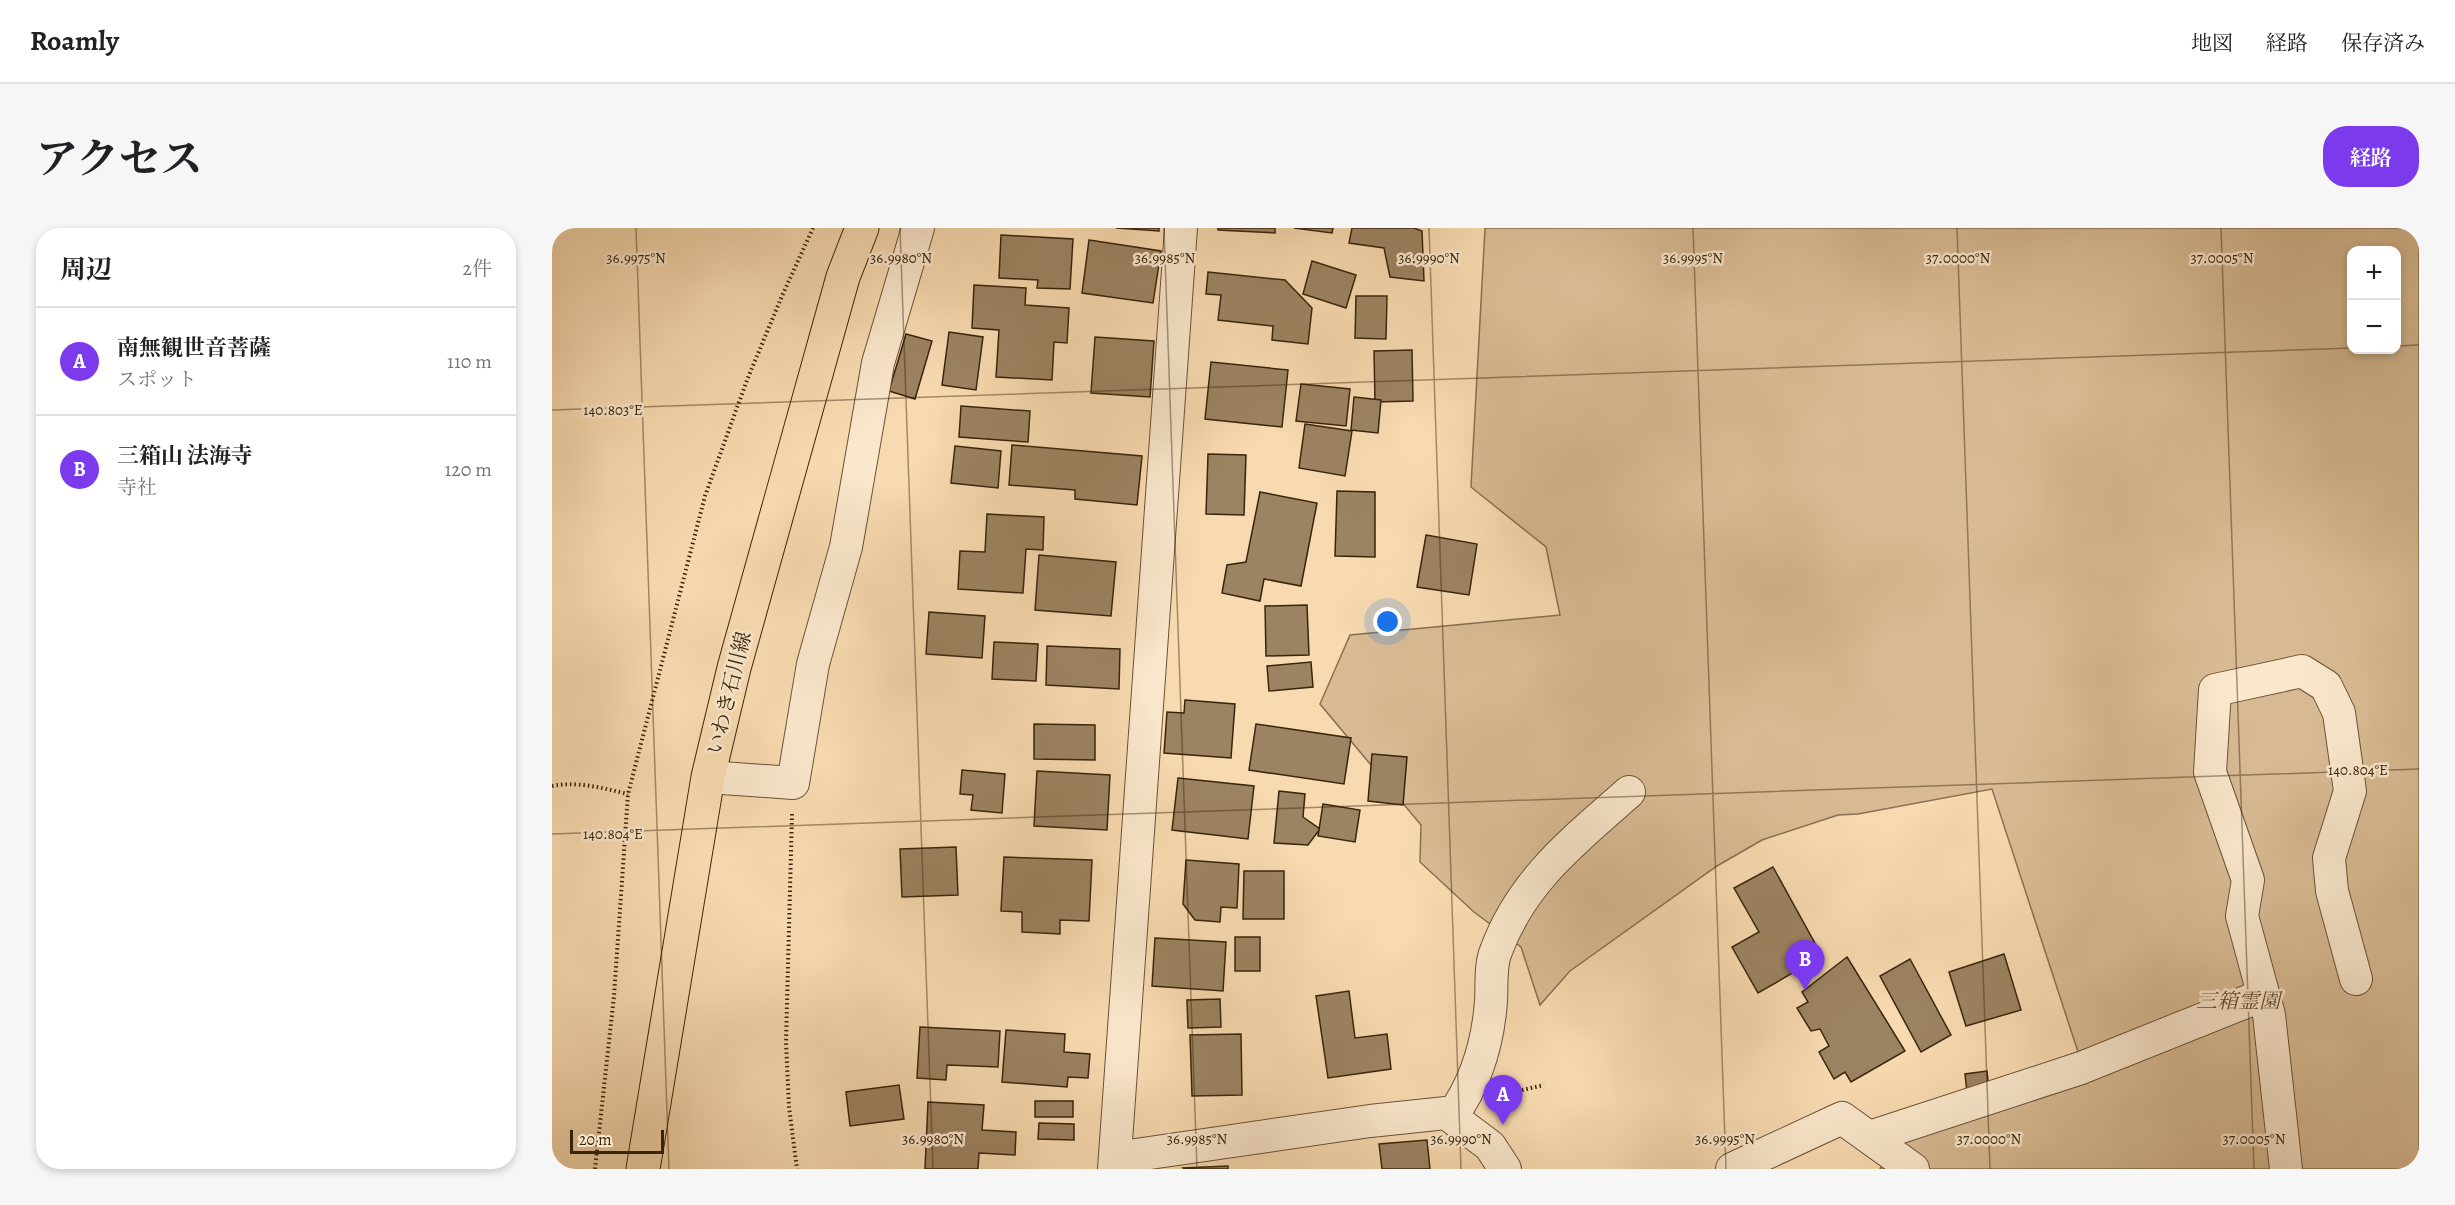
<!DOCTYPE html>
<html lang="ja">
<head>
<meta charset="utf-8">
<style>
  :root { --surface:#fff; --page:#f6f6f6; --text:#202124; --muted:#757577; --line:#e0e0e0; --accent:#7c3aed }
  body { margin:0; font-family:Alegreya,"Noto Serif JP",serif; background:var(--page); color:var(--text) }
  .controls { position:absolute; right:18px; top:18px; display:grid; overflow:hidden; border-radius:12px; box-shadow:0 3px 9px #0003 }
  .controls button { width:54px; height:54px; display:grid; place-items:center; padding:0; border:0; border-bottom:2px solid var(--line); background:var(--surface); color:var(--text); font:30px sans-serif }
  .scale { position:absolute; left:18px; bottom:15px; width:94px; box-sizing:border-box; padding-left:6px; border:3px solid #39250c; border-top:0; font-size:16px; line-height:21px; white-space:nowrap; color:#39250c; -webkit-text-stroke:4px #fae7cc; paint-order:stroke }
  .you { position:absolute; left:836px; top:394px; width:21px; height:21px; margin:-15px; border:4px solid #fff; border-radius:50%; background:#1a73e8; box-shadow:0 0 0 9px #1a73e833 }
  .badge { display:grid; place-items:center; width:39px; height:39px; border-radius:50%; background:var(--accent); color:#fff; font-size:20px; font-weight:700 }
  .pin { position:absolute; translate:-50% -50px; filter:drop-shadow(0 2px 3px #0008) }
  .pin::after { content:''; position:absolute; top:32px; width:21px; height:18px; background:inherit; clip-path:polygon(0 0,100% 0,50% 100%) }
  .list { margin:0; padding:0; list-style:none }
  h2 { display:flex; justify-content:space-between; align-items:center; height:78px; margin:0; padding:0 24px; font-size:26px }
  h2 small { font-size:20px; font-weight:400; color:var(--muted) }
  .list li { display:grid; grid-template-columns:39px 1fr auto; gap:18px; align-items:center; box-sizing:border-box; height:108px; padding:0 24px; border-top:2px solid var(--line) }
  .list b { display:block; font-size:22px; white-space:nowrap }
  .list p { margin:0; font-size:20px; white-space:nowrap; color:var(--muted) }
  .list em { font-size:20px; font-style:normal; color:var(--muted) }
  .map { position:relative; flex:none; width:1867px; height:941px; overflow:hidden; border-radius:24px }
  header { display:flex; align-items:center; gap:36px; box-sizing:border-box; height:84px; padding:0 30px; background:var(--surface); border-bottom:2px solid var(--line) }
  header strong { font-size:28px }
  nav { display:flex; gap:33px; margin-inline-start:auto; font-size:21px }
  .intro { display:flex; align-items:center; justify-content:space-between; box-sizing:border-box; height:144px; padding:0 36px }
  h1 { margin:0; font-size:42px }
  .button { padding:15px 27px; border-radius:24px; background:var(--accent); color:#fff; font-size:21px; font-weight:700 }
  main { display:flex; gap:36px; padding:0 36px }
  aside { flex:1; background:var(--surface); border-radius:24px; box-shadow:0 3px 9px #0003 }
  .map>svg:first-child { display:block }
  .green { fill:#d8bb94; stroke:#887050; stroke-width:1.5; fill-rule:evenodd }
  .building { fill:#9c8361; stroke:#39250c; stroke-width:1.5 }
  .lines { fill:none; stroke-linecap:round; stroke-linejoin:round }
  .minor-casing { stroke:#695235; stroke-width:34 }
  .major-casing { stroke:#39250c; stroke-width:35 }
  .path { stroke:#39250c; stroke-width:4; stroke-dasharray:1.5 3; stroke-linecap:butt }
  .minor { stroke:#fae7cc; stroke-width:32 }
  .major { stroke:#f8dab0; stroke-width:33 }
  .ticks { fill:none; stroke:#39250c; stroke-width:1.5; stroke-opacity:0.45 }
  .labels { text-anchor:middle; stroke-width:5; stroke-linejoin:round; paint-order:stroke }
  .street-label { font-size:21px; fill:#39250c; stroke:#fae7cc }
  .park-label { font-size:21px; font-style:italic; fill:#614a2e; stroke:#fae7cc }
  .ticks-label { font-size:15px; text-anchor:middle; fill:#39250c; stroke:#fae7cc; stroke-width:5; stroke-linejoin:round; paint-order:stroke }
</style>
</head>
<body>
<header>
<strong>Roamly</strong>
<nav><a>地図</a><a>経路</a><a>保存済み</a></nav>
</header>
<div class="intro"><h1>アクセス</h1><a class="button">経路</a></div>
<main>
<aside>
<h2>周辺<small>2件</small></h2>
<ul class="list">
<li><span class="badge">A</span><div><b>南無観世音菩薩</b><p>スポット</p></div><em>110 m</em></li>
<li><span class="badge">B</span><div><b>三箱山 法海寺</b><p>寺社</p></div><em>120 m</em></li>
</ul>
</aside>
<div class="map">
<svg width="1867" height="941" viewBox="0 0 1867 941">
  <rect width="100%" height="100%" fill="#f8dab0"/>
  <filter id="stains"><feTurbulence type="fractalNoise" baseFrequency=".00333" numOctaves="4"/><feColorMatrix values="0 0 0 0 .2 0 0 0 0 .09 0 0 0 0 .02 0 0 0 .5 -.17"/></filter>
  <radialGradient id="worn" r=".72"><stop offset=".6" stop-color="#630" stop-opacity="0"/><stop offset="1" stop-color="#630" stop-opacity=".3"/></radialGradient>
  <path class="green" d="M933,0H1867V941H1328L1353,892L1528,830L1440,561L1306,586L1286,587L1210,612L1165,638L1018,743L988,777L969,719L922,684L868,634L869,597L768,476L798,407L1008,387L994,319L919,259ZM1800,22H1844V122H1800Z"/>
  <g class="building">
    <path d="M564,0H607V3Z"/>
    <path d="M666,0H723V5L666,2Z"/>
    <path d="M742,0H781L780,5Z"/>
    <path d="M800,0H862L870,3L872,53L838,49L832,20L797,15Z"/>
    <path d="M449,7L521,11L518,61L485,60L486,52L447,50Z"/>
    <path d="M537,12L609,23L601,75L530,65Z"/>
    <path d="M760,33L804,47L794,80L751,66Z"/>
    <path d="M656,44L733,52L760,80L756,116L720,112L721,98L666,92L669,67L654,66Z"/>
    <path d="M422,57L474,60L473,77L517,80L515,115L502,114L500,152L444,149L447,102L420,100Z"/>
    <path d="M804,68H835L834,111L803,110Z"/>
    <path d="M397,104L431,109L424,162L390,157Z"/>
    <path d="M354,106L380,113L363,171L337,163Z"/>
    <path d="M543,109L602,113L598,169L539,165Z"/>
    <path d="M860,122L861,173L823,174L822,123Z"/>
    <path d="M659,134L736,142L730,199L653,191Z"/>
    <path d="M749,156L798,161L794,198L744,193Z"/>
    <path d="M802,169L829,172L826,205L799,202Z"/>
    <path d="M409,178L478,183L476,214L407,209Z"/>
    <path d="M753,196L800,203L793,248L747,240Z"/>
    <path d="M460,217L590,228L585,277L523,271V262L457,257Z"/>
    <path d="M403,218L449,223L446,260L399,255Z"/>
    <path d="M656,226L694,227L692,287L654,286Z"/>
    <path d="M785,263L823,264V329L783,328Z"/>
    <path d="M708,264L765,275L749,358L712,351L708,373L670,365L675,337L694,334Z"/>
    <path d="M435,286L492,289L491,322L474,321L471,365L406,361L408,323L433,324Z"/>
    <path d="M874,307L925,316L917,367L865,359Z"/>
    <path d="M487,327L564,334L559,388L483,382Z"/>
    <path d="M755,377L757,427L714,428L713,378Z"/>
    <path d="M377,384L433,388L430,430L374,426Z"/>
    <path d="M442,414L486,416L484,453L440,451Z"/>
    <path d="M495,418L568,421L567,461L494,457Z"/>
    <path d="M759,434L761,459L717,463L715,438Z"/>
    <path d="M633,472L683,476L679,530L612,525L615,484L632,485Z"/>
    <path d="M482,496L543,497V532L482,531Z"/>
    <path d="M704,496L799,510L792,556L697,542Z"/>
    <path d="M820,526L855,529L851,577L816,573Z"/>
    <path d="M410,542L453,546L450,585L419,582L421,567L408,566Z"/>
    <path d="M485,543L558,547L555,602L482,598Z"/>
    <path d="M626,550L702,558L696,611L620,602Z"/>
    <path d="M727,563L753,566L751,589L768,601L756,617L722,615Z"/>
    <path d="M771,576L808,582L803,614L766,608Z"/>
    <path d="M404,619L406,667L350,669L348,621Z"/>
    <path d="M452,629L540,632L537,693L508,692V706L470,704V684L449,683Z"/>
    <path d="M634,632L687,636L685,680L669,679L668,694L643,692L631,676Z"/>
    <path d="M1221,639L1270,728L1206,765L1180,719L1207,704L1182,660Z"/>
    <path d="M692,643H732V691H691Z"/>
    <rect x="683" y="709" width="25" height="34"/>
    <path d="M603,710L674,714L671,763L600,758Z"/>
    <path d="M1452,726L1469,782L1414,798L1397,744Z"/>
    <path d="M1295,729L1353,823L1299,854L1293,844L1282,851L1267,824L1277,818L1268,801L1259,803L1245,780L1256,774L1250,764Z"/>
    <path d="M1358,731L1399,807L1369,824L1328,748Z"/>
    <path d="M797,763L803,810L835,806L839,841L776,850L764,768Z"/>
    <path d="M668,771L669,799L636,800L635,772Z"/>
    <path d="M368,799L448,803L446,839L395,837L394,852L365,850Z"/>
    <path d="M454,802L513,806L512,824L538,826L536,850L516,849L515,859L450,854Z"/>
    <path d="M689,806L690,867L640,868L638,807Z"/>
    <path d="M1435,843L1437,862L1415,864L1413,846Z"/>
    <path d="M347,857L352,891L298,898L294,864Z"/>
    <rect x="483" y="873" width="38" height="16"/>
    <path d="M376,874L432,877L430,902L464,904L463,927L427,925L426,941H373Z"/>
    <path d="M487,895L522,896V912L486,911Z"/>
    <path d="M875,912L878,941H830L827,916Z"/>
    <path d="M676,938V941H632L631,940Z"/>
  </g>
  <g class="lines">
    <defs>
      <g id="minor">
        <path d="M156,549L241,555L261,436L294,319L326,135L366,0"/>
        <path d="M900,888C925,853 936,815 939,773C940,758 938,737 944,723C970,652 1023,612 1077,564"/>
        <path d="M1318,909L1529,840L1711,767"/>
        <path d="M563,930L818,893L894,885L938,918L953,941"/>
        <path d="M562,941L629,0"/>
        <path d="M1180,941L1290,890L1361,941"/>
        <path d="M1734,941L1717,787L1690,688L1696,652L1658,544L1663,462L1750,443L1774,458L1787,485L1798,563L1777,630L1780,663L1804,751"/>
      </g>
      <path id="major" d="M91,941L156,549L182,440L291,49L310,0"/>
    </defs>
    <use href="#minor" class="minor-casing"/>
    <use href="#major" class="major-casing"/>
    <g class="path">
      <path d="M0,558C26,553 50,560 76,566"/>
      <path d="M240,586L234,814L237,879L245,941"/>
      <path d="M948,867L992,857"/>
      <path d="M43,941L62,768L76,566L153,268L195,152L230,68L261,0"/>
    </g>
    <use href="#minor" class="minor"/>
    <use href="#major" class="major"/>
  </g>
  <path class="ticks" d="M84,0L117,941M348,0L381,941M612,0L645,941M877,0L909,941M1141,0L1174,941M1405,0L1438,941M1669,0L1702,941M1844,118L1867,117M0,182L1800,120M0,606L1867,541"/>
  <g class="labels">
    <g class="street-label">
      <text transform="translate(177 465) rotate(-76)" y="7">いわき石川線</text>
    </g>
    <g class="park-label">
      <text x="1686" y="780">三箱霊園</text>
    </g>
  </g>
  <g class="ticks-label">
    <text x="84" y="35">36.9975°N</text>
    <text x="349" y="35">36.9980°N</text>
    <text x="613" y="35">36.9985°N</text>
    <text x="877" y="35">36.9990°N</text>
    <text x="1141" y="35">36.9995°N</text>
    <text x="1406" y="35">37.0000°N</text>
    <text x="1670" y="35">37.0005°N</text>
    <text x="61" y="187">140.803°E</text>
    <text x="1806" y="547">140.804°E</text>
    <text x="61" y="611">140.804°E</text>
    <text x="381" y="916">36.9980°N</text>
    <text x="645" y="916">36.9985°N</text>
    <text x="909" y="916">36.9990°N</text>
    <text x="1173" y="916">36.9995°N</text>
    <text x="1437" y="916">37.0000°N</text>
    <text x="1702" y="916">37.0005°N</text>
  </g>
  <rect width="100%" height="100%" filter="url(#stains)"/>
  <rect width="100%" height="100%" fill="url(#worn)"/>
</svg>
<div class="controls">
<button>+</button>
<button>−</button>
</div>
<div class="scale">20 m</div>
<div class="you"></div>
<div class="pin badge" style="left:951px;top:897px">A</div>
<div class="pin badge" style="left:1253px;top:762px">B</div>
</div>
</main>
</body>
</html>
